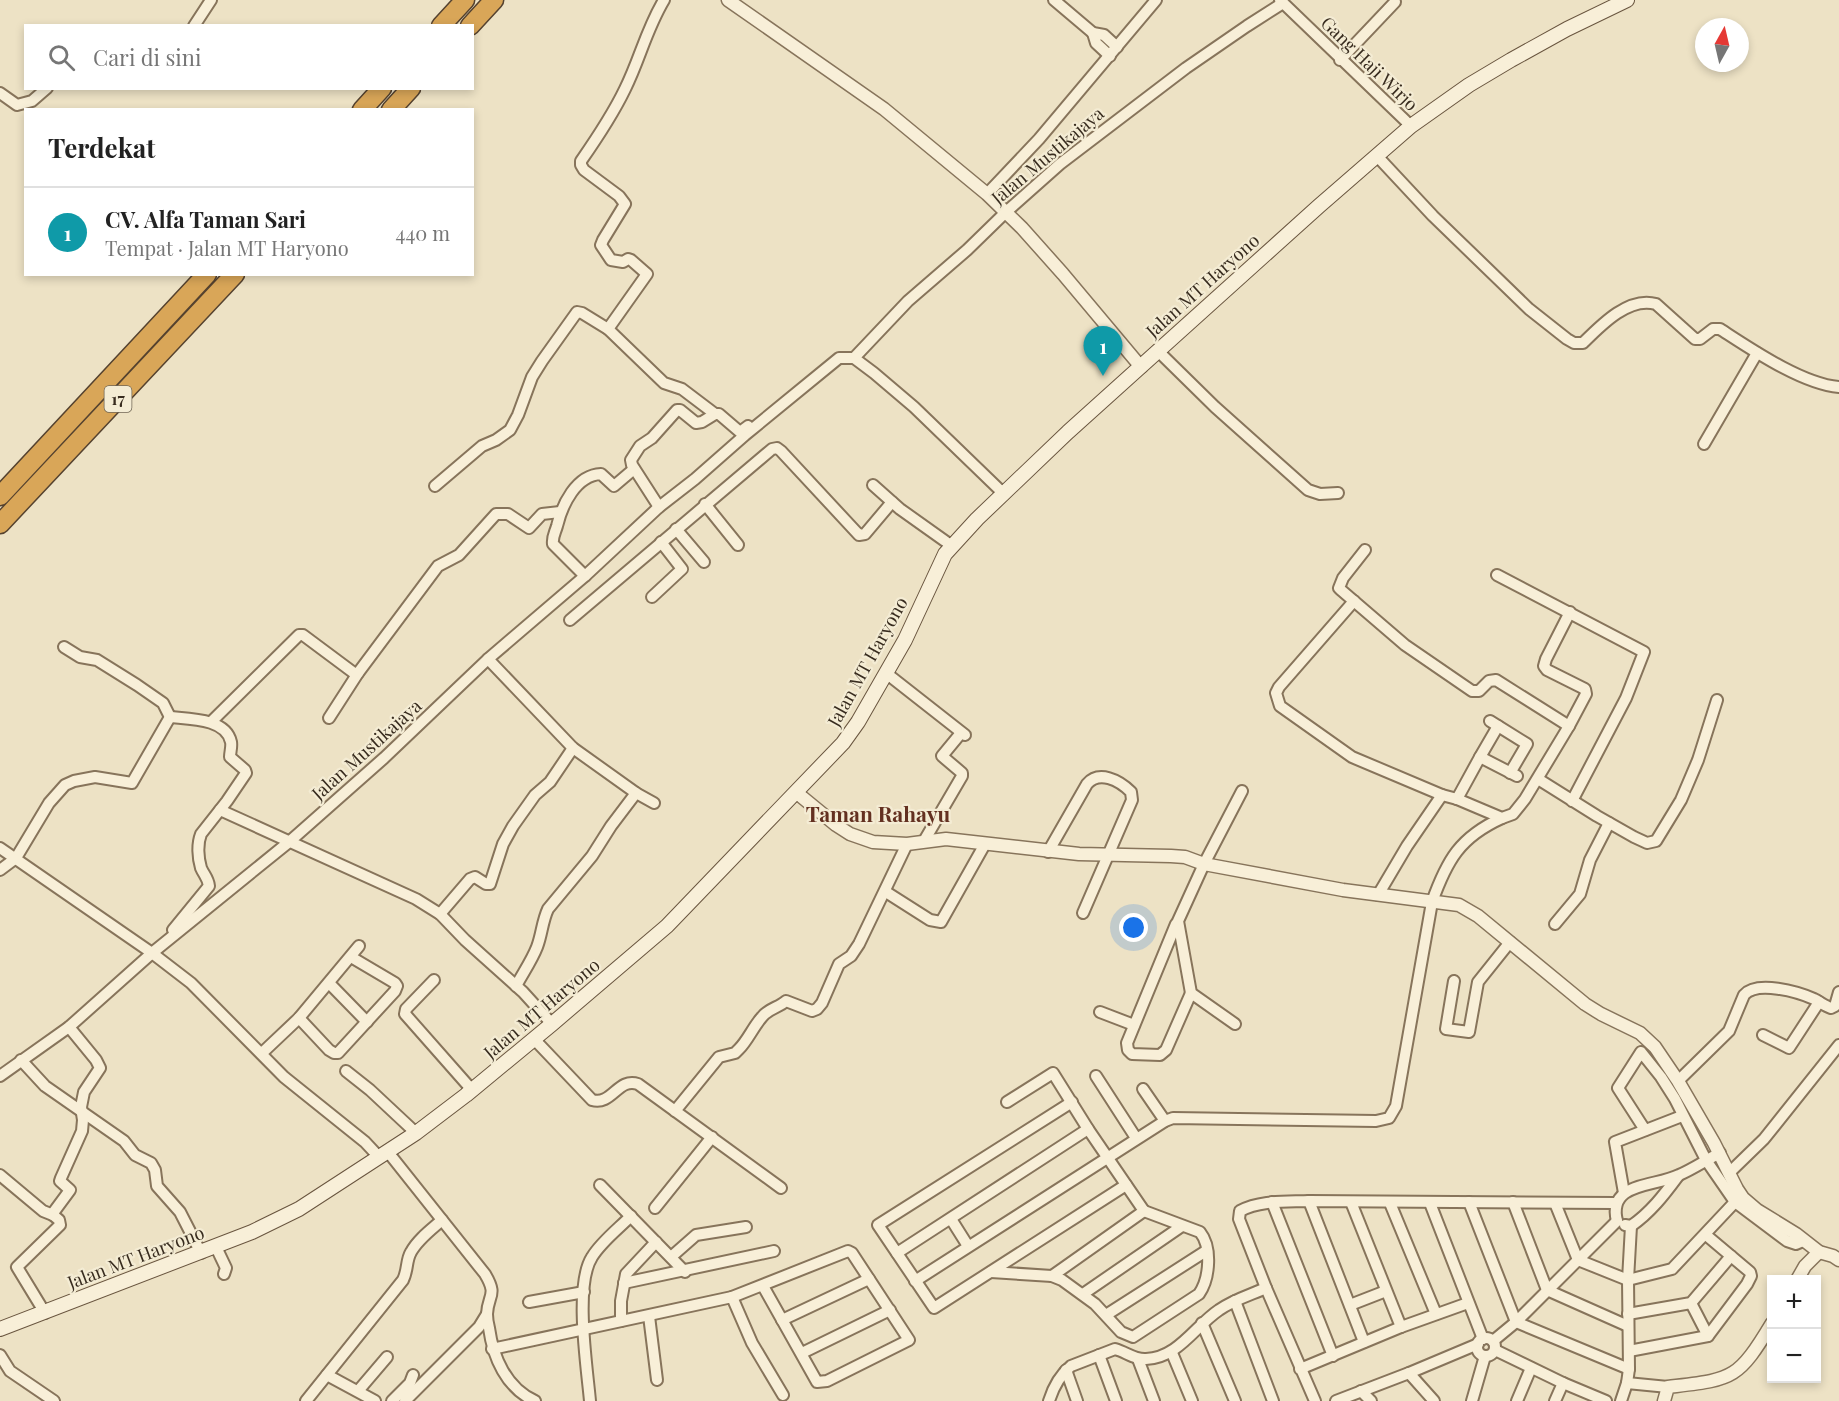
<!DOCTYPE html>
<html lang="id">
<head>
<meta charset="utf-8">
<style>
  :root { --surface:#fff; --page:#f2f2f2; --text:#222; --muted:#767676; --line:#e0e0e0; --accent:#111827 }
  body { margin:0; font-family:"Playfair Display",serif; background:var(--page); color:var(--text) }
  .controls { position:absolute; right:18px; bottom:18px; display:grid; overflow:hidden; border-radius:0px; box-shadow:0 3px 9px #0003 }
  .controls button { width:54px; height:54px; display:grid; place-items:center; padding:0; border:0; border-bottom:2px solid var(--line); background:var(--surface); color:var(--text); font:30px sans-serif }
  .compass { position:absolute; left:1695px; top:18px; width:54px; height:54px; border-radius:50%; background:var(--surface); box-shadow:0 3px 9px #0003; rotate:8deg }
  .you { position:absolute; left:1134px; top:928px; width:21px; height:21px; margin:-15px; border:4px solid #fff; border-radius:50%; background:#1a73e8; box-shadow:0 0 0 9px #1a73e833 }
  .badge { display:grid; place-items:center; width:39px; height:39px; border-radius:50%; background:var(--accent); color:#fff; font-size:20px; font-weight:700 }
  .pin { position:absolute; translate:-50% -50px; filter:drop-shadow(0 2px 3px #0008) }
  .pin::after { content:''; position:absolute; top:32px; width:21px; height:18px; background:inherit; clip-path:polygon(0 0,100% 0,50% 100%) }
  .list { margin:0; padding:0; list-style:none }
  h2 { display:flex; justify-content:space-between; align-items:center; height:78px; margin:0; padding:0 24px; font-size:26px }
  h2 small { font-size:20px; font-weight:400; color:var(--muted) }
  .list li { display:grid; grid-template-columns:39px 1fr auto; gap:18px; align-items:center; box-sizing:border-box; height:90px; padding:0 24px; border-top:2px solid var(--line) }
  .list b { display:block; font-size:22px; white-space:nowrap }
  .list p { margin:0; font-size:20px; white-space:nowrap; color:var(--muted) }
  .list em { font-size:20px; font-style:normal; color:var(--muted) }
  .icon { flex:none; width:33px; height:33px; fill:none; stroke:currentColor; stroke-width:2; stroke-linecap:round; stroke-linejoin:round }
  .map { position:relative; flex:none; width:1839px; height:1401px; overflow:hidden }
  .search { position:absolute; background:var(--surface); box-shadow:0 3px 9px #0003; left:24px; top:24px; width:450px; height:66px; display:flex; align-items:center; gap:15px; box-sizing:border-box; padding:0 21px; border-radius:0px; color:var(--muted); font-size:22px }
  .panel { position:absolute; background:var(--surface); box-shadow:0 3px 9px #0003; left:24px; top:108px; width:450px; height:168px; border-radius:0px }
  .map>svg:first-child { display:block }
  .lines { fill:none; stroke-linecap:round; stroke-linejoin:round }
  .minor-casing { stroke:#87745b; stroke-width:14 }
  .tertiary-casing { stroke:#87745b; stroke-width:15 }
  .secondary-casing { stroke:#69553f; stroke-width:16 }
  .motorway-casing { stroke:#55422f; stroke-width:21 }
  .minor { stroke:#f8efd8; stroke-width:10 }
  .tertiary { stroke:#f8efd8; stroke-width:12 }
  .secondary { stroke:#f8efd8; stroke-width:14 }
  .motorway { stroke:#d9a658; stroke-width:18 }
  .labels { text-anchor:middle; stroke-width:4.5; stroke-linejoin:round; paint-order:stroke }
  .shield { fill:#f4ecd4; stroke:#706655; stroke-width:1.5 }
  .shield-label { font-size:16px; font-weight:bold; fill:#382c1f }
  .street-label { font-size:18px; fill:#382c1f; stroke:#f4ecd4 }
  .quarter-label { font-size:21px; font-weight:bold; fill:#633020; stroke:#f4ecd4 }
</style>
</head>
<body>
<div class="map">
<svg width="1839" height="1401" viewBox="0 0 1839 1401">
  <rect width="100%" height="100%" fill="#ede2c5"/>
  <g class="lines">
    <defs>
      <g id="minor">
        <path d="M1054,0L1093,33L1104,35L1117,47"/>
        <path d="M1280,0L1411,126"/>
        <path d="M194,26L211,0"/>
        <path d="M1093,33L1096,43L1110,56"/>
        <path d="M1340,60L1395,2"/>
        <path d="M0,93L17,105L32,101L47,88"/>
        <path d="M1377,156L1433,216L1529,309L1567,339L1574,343H1583C1601,325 1629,296 1656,304L1695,339H1700L1713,329H1720C1751,349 1802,384 1839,387"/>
        <path d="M987,194L1039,139L1156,0"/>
        <path d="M608,329L647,274L631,260L628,259L623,262L611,260L601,245L603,240L625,204L619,196L584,170L581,165V161C597,138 613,114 625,89C640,59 646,30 664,0"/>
        <path d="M1158,351L1215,407L1308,490L1320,494L1338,493"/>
        <path d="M854,358L908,301L967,250L1006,212L1060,164L1186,68L1247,26L1283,3"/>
        <path d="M1704,444L1757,353"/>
        <path d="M873,485L900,509L952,546"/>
        <path d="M435,486L482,446L496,440L510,430L518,415L532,377L542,361L577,312L582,313L608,329L664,383L682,389L715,414H719L740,432L748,426"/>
        <path d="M705,504L738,545"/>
        <path d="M659,507L632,465L631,460L640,446L652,438L677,410H680L696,423L702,422L715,414"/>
        <path d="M676,529L704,562"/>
        <path d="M1365,550L1343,578L1339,588L1341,590L1405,645L1472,691H1479L1489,681L1496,680L1569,726"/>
        <path d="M1497,575L1644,652L1626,698L1572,801"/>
        <path d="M585,576L553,544C552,537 555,533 557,526C562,505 576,475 601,474L614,486L634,469"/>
        <path d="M652,597L682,569L661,542"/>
        <path d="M1354,601L1279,687L1276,693L1280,706L1352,757L1442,795"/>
        <path d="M570,620L772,449L777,448L781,451L859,535L865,534L892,502"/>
        <path d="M64,647L80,657L97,660L137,685L163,703L170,717"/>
        <path d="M488,659L573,748L636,793L654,803"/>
        <path d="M886,673L965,735"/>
        <path d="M170,717C188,719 226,718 231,742C232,747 230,752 230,757L245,770L246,773L227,801L201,834C197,844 198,858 201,868C204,875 208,878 209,886L173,930"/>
        <path d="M329,718L358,673"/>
        <path d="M1490,721L1527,744L1510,773"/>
        <path d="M211,722L299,635H303L354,673H358L438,566L459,555L496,514H508L529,528L542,514L560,512"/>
        <path d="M1480,757L1498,726"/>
        <path d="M1538,779L1597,816L1634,837L1647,843L1656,841L1681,800L1698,760L1717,700"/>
        <path d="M1457,799L1480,757L1517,776"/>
        <path d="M220,810L416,899L440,914L465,940L523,992L552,1024"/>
        <path d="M924,841L962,776V773L942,756L961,733"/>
        <path d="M0,848L152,953L191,983L284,1077L365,1142L379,1157"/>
        <path d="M1048,852L1087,784C1099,770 1119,780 1131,792L1132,800L1083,913"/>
        <path d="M0,870L16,858L49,803L65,785L74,781L95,777L132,783L170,717"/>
        <path d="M886,892L930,920L941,922L985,844"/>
        <path d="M1378,895L1407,846L1442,795L1457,799L1502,818L1513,814L1525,799L1569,726L1586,694L1585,689L1547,670L1544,666L1546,659L1570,612"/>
        <path d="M440,914L470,879L475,877L486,884H490L503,844L513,826L535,795L550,782L573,748"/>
        <path d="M1176,924L1127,1043L1128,1050L1132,1054L1160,1055L1166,1050L1191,993"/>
        <path d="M1555,924L1580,894L1590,860L1609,823"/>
        <path d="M434,980L406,1009L405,1014L472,1090"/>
        <path d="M1454,981L1446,1029L1469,1032L1478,982L1510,942"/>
        <path d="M329,983L367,1022"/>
        <path d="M516,986C523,973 532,960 537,947C542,934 542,922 548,909L592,856L611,826L636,793"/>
        <path d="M1100,1012L1134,1025"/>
        <path d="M299,1018L329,1050L334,1053H338L395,991L397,986L395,983L351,957"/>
        <path d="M1235,1024L1191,993L1178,921L1204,864L1242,791"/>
        <path d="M1763,1035L1789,1048L1819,1002"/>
        <path d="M534,1039L592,1100C612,1106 618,1077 638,1084L781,1188"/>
        <path d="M262,1053L299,1018L359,946"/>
        <path d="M21,1060L45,1086L124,1141L135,1155L151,1163L155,1170L157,1186L180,1212L201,1253"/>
        <path d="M346,1071L370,1090L416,1133"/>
        <path d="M0,1076L69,1027L152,953L289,842L384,758L488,659L585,576L659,507L695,479L745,435L839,358H854L874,373L914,407L1004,494"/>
        <path d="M1096,1076L1136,1138"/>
        <path d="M1678,1081L1729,1031L1744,995C1757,980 1798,992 1814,999C1820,1002 1825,1006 1831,1008L1835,1006L1839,992"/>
        <path d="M1143,1089L1165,1121"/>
        <path d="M1007,1102L1053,1073L1088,1129L1144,1211L1052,1276"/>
        <path d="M1072,1102L878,1225L934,1308L1126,1185"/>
        <path d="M675,1111L719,1057L735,1053L739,1049C748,1040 753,1027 762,1017C769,1008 778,1008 786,1001L812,1011L817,1009L822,1003L839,964L851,956L859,944L907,844"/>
        <path d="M1645,1130L1618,1088L1641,1052L1661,1077L1675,1099L1706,1160L1735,1202L1787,1241L1796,1244L1803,1241"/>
        <path d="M388,1152L485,1274C498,1296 488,1294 487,1314C487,1318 488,1324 489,1328C493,1357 506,1388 535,1401"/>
        <path d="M1729,1173L1764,1139L1839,1045"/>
        <path d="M0,1175L43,1211L53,1215"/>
        <path d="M600,1185L685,1272"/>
        <path d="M1624,1193L1615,1142L1682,1116"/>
        <path d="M1309,1201L1364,1342"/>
        <path d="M1272,1202L1333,1356"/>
        <path d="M1351,1202L1401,1327"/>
        <path d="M1469,1202L1516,1322L1629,1369"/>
        <path d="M1513,1202L1547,1290L1628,1326"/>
        <path d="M1390,1203L1436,1314"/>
        <path d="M1430,1203L1483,1339"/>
        <path d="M1555,1203L1578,1260L1628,1280L1672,1269L1735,1202"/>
        <path d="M655,1208L712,1137"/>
        <path d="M951,1219L968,1246"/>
        <path d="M1617,1221C1607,1182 1655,1187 1679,1175C1693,1169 1706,1160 1720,1153"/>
        <path d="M1625,1225L1631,1226C1650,1213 1664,1195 1678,1176"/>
        <path d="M216,1247L226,1268L224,1274"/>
        <path d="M897,1253L1088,1129"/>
        <path d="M671,1257L696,1235L746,1227"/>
        <path d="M991,1272L1052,1276L1062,1280L1095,1304L1121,1332L1133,1337L1199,1294C1210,1278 1212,1247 1200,1232L1144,1211"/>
        <path d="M915,1281L1165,1121L1173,1118L1376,1121L1389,1118L1396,1106L1432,902C1447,860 1460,837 1502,818"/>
        <path d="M624,1283L774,1251"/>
        <path d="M1083,1294L1182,1226"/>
        <path d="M732,1297L848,1251L852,1253L909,1340L827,1381L817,1382L763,1286"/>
        <path d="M1235,1301L1273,1401"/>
        <path d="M529,1302L584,1292"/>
        <path d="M1691,1303L1708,1336"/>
        <path d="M1350,1305L1386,1291"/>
        <path d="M45,1313L17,1267L60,1225L59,1220L53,1215V1213L70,1190L60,1181L61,1178L82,1131L83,1120L81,1107L84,1092L100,1068L96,1060L69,1027"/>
        <path d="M1628,1314L1691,1303L1731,1256"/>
        <path d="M1106,1315L1206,1251"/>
        <path d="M649,1316L657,1380"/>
        <path d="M782,1320L869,1279"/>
        <path d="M621,1321V1301L626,1274L656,1242"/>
        <path d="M1202,1323L1235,1401"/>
        <circle cx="1486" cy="1347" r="9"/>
        <path d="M1493,1341L1516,1322L1617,1221"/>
        <path d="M492,1349L732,1297L752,1343L783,1395"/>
        <path d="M1495,1350L1563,1383L1606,1401"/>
        <path d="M1629,1351L1708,1336L1747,1284L1751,1276L1750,1272L1706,1235"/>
        <path d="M802,1353L890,1310"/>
        <path d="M1172,1353L1192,1401"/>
        <path d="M0,1355L10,1371L54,1401"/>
        <path d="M1099,1355L1116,1401"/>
        <path d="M1138,1359L1154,1401"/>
        <path d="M1300,1369L1401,1327L1468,1303"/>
        <path d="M1066,1370L1077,1401"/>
        <path d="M1409,1373L1434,1401"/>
        <path d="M327,1375L375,1401"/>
        <path d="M1627,1383L1668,1387"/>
        <path d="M358,1391L387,1357"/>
        <path d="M1361,1391L1371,1401"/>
        <path d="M306,1401L403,1280C408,1270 406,1260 411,1252C418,1239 432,1229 442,1220"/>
        <path d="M392,1401L410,1383L413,1375"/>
        <path d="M405,1401L479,1327L487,1314"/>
        <path d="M590,1401C587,1367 574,1285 592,1257C601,1242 618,1229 631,1216"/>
        <path d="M1049,1401C1053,1388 1060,1375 1071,1366L1115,1349C1126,1352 1135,1360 1146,1359C1178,1358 1195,1326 1219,1310C1233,1300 1250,1295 1266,1288"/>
        <path d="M1315,1401L1266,1288L1239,1219L1240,1211C1260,1200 1287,1202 1309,1201L1615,1203"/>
        <path d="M1336,1401L1409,1373L1478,1344"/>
        <path d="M1472,1401L1485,1356"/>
        <path d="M1517,1401L1531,1368"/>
        <path d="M1555,1401L1563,1383"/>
        <path d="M1621,1401L1627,1383L1629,1369L1628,1280L1631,1226"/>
      </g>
      <g id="tertiary">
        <path d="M728,0L884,109L987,194L1022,228L1063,274L1141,367"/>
        <path d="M797,793L836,825L850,834L873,842L907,844L946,839L1079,854L1171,856L1185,857L1204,864L1343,890L1459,905L1478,916L1585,1004L1601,1014L1640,1033L1655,1047L1678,1081L1714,1143L1737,1189L1743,1198L1757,1210L1796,1234L1819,1252L1833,1256L1839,1260"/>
        <path d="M1797,1280L1805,1266L1819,1252"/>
        <path d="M1664,1401L1668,1387C1733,1379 1737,1381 1772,1323"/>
      </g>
      <path id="secondary" d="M0,1329L252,1232L299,1209L416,1133L466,1095L552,1024L667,926L843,743L858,722L905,640L945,554L977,519L1068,432L1319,206L1411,126L1469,85L1511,60L1567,29L1627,0"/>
      <g id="motorway">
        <path d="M441,26L465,0"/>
        <path d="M470,26L494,0"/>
        <path d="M362,110L382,88"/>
        <path d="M391,110L411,88"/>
        <path d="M0,496L207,274"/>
        <path d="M0,524L235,274"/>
      </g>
    </defs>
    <use href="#minor" class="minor-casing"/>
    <use href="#tertiary" class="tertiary-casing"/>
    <use href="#secondary" class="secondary-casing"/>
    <use href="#motorway" class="motorway-casing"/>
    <use href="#minor" class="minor"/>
    <use href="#tertiary" class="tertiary"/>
    <use href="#secondary" class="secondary"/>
    <use href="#motorway" class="motorway"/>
  </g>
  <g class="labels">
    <rect class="shield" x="104.5" y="386" width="27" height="26" rx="4.5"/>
    <g class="shield-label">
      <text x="118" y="405">17</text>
    </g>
    <g class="street-label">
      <text transform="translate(1369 64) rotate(44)" y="6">Gang Haji Wirjo</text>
      <text transform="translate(1048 156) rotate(-40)" y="6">Jalan Mustikajaya</text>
      <text transform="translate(1203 286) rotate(-42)" y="6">Jalan MT Haryono</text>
      <text transform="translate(868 662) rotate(-61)" y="6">Jalan MT Haryono</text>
      <text transform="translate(367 750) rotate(-42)" y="6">Jalan Mustikajaya</text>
      <text transform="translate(542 1009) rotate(-40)" y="6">Jalan MT Haryono</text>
      <text transform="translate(136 1258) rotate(-21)" y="6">Jalan MT Haryono</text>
    </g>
    <g class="quarter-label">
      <text x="878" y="822">Taman Rahayu</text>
    </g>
  </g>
</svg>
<div class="controls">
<button>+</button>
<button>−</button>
</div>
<svg class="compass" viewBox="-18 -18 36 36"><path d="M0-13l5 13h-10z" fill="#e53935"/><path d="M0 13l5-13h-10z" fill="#767676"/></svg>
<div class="you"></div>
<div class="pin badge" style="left:1103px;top:376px;background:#0f9aa8">1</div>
<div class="search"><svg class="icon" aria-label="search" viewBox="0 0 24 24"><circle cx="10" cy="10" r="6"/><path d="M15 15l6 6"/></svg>Cari di sini</div>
<section class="panel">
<h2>Terdekat<small></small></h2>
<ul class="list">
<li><span class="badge" style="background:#0f9aa8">1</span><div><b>CV. Alfa Taman Sari</b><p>Tempat · Jalan MT Haryono</p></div><em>440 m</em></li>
</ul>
</section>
</div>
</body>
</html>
